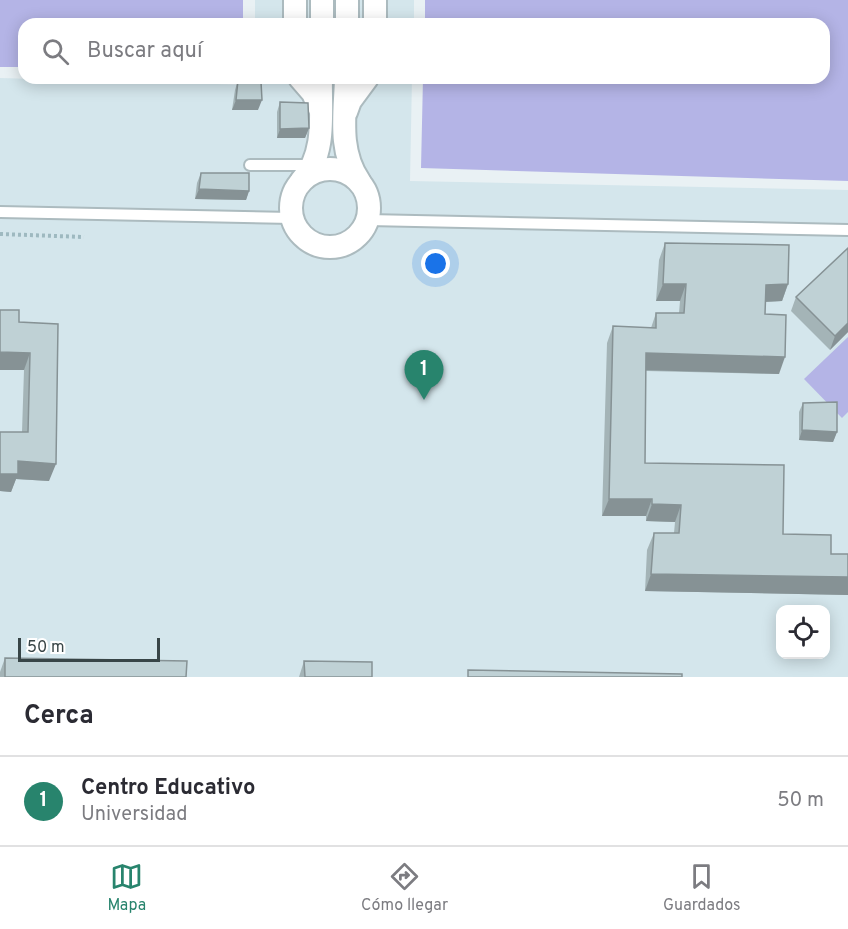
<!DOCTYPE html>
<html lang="es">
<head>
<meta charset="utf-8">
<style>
  :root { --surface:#fff; --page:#f2f2f3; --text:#2b2b33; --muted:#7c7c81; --line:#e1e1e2; --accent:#28846d }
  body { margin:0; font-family:Overpass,sans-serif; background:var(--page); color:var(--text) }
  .controls { position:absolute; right:18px; bottom:18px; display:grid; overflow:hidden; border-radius:12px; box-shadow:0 3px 15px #0003 }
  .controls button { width:54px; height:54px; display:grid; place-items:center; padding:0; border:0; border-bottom:2px solid var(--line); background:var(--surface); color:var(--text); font:30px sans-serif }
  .scale { position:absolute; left:18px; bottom:15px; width:142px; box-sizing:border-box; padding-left:6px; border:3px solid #384547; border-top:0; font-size:16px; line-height:21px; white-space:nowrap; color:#384547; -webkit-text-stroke:4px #fff; paint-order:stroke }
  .you { position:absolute; left:436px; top:264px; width:21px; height:21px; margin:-15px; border:4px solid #fff; border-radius:50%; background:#1a73e8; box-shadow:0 0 0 9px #1a73e833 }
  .badge { display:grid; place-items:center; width:39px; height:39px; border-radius:50%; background:var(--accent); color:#fff; font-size:20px; font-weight:700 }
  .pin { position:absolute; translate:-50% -50px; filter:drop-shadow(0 2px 3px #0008) }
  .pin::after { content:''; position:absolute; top:32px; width:21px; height:18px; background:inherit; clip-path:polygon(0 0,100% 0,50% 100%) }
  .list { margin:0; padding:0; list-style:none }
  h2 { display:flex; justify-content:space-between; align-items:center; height:78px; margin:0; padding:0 24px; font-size:26px }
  h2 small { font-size:20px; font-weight:400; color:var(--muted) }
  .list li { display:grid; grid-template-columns:39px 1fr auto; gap:18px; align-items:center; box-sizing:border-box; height:90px; padding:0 24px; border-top:2px solid var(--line) }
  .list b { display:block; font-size:22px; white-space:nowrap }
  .list p { margin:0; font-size:20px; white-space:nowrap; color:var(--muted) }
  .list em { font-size:20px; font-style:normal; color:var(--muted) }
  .icon { flex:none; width:33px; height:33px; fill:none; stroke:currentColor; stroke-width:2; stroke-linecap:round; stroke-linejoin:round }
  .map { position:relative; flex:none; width:848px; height:677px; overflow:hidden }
  .search { position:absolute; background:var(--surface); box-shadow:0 3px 15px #0003; left:18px; right:18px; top:18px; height:66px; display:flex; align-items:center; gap:15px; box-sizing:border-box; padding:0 21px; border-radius:18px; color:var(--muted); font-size:22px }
  .sheet { height:168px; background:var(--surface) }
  nav { display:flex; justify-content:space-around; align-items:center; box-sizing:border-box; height:84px; border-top:2px solid var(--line); background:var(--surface); font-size:16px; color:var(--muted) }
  nav a { display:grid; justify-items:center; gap:3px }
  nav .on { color:var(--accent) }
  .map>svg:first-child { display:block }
  .education { fill:#d4e6ec; fill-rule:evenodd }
  .green { fill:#b4b4e6 }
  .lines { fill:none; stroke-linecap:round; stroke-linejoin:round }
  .lane-casing { stroke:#acbbbf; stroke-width:14 }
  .street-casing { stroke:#acbbbf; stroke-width:26 }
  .path { stroke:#9eb9c0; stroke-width:4; stroke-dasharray:3 3; stroke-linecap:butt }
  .lane { stroke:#fff; stroke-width:10 }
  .street { stroke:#fff; stroke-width:22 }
  .wall { fill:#a4b4b7 }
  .shaded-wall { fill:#869295 }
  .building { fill:#bfd1d5; stroke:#869295; stroke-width:1.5 }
</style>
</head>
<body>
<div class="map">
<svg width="848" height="677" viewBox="0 0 848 677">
  <rect width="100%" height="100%" fill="#e9f1f4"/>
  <g class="education">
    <rect x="255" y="0" width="159" height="24"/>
    <path d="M0,78L253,85V78H412L410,181L848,190V677H0ZM780,610H826V654H780Z"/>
  </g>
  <g class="green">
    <path d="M0,0H243V24H24V67H0Z"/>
    <path d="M425,0H848V181L421,168L423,78H824V24H425Z"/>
    <path d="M848,337V412L842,418L804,379Z"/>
  </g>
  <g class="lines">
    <defs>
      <g id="lane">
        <path d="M250,165H313"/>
        <path d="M0,212L292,218"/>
        <path d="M368,220L848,230"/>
      </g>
      <g id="street">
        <path d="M295,24V0"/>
        <path d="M322,24V0"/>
        <path d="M347,24V0"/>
        <path d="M375,24V0"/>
        <path d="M300,78L313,93L320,109"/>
        <path d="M346,78C345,114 338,150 359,181"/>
        <path d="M346,112L350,101L367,78"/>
        <circle cx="330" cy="208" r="39"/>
        <path d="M302,180C327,154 320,111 321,78"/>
      </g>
    </defs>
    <use href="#lane" class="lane-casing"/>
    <use href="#street" class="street-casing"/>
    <path class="path" d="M0,234L84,237"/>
    <use href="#lane" class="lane"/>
    <use href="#street" class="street"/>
  </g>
  <g class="wall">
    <path d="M238,80L258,110H232L235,90Z"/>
    <path d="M280,102L309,128L305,138H277V112Z"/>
    <path d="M201,173L249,191L246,200L195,199L197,183Z"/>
    <path d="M665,243L788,284L782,301L765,302V314L779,374L646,371L645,463L783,534L831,554H848V595L645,591L647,550L654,533H674L675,522L646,521V516H602L607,343L613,326L651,328L656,313H679L680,301H656L659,260Z"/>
    <path d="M796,297L848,332L830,350L791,311Z"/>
    <path d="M19,322L58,324L49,481L16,479L11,492L0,491V432H22L24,370Z"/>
    <path d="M803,403L837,432L833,442L799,440V412Z"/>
    <path d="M5,658L186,677H0V672Z"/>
    <path d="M304,661L372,677H299Z"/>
  </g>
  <g class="shaded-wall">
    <path d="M236,100H262L258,110H232Z"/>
    <path d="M309,128L305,138H277L280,129Z"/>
    <path d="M199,189L249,191L246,200L195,199Z"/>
    <path d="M663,284H686L680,301H656Z"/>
    <path d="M788,284L782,301L760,302L766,285Z"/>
    <path d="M848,323V332L830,350L835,336Z"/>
    <path d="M0,352L30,353L24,370H0Z"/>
    <path d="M646,353L785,357L779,374L640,370Z"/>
    <path d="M802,430L837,432L833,442L799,440Z"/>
    <path d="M18,461L56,464L49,481L16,479L11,492L0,491V474Z"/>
    <path d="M609,499H652L646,516H602Z"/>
    <path d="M652,504L681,505L675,522L646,521Z"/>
    <path d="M651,574L848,577V595L645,591Z"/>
  </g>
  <g class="building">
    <path d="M238,80L261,82L262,100H236Z"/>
    <path d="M280,102L308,103L309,128L280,129Z"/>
    <path d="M201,173H249V191L199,189Z"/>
    <path d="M665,243L789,245L788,284L766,285L765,314L786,315L785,357L646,353L645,463L784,465L783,534L831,535V554H848V577L651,574L654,533H679L681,505L652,504V499H609L613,326L656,328V313H684L686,284H663Z"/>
    <path d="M848,248V323L835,336L796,297Z"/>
    <path d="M0,310H19V322L58,324L56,464L18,461V474H0V432H28L30,353L0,352Z"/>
    <path d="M837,402V432L802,430L803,403Z"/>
    <path d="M5,658L187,661L186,677H5Z"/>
    <path d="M304,661L372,662V677H305Z"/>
    <path d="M468,670L682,674V677H468Z"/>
  </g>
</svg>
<div class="controls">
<button><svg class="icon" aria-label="locate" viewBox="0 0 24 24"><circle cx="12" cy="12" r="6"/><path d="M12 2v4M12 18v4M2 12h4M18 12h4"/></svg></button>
</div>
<div class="scale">50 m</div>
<div class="you"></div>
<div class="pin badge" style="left:424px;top:400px">1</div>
<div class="search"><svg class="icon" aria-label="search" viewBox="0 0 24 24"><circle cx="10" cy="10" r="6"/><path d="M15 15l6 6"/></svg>Buscar aquí</div>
</div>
<section class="sheet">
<h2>Cerca<small></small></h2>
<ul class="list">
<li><span class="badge">1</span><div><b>Centro Educativo</b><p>Universidad</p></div><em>50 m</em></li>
</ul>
</section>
<nav>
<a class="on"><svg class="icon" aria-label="map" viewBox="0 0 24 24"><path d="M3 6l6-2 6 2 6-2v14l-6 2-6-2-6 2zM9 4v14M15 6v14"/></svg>Mapa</a>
<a><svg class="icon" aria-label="directions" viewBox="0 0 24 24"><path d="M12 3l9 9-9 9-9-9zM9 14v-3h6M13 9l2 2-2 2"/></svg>Cómo llegar</a>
<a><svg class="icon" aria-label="saved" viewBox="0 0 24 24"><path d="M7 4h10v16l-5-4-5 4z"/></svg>Guardados</a>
</nav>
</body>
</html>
